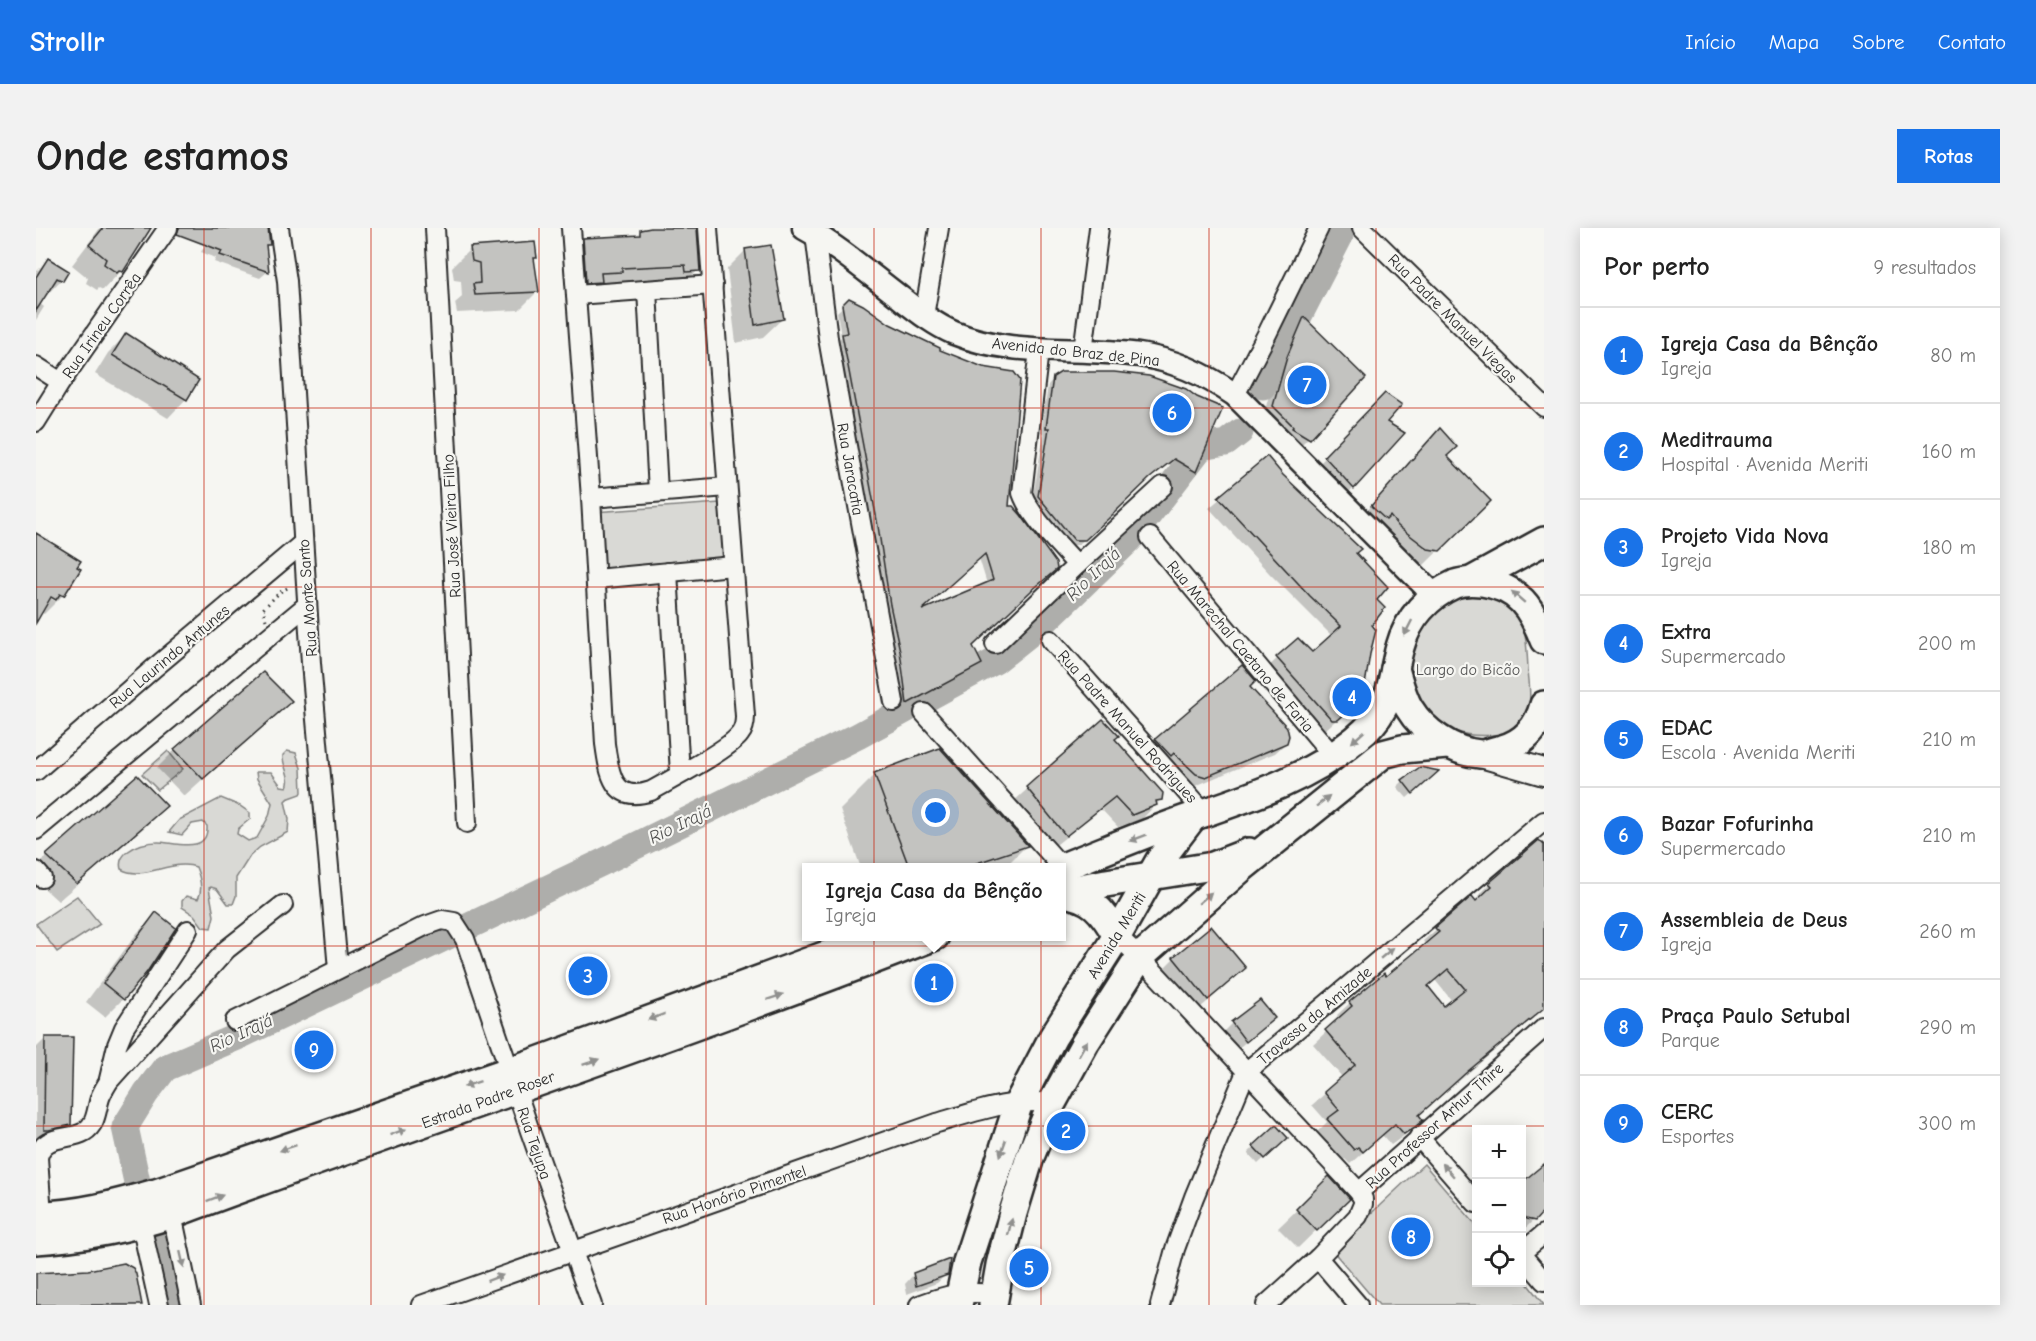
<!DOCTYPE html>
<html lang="pt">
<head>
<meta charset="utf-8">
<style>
  :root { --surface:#fff; --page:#f2f2f2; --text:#222; --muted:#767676; --line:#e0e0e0; --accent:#1a73e8 }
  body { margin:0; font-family:"Comic Neue",sans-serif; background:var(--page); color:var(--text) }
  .controls { position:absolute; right:18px; bottom:18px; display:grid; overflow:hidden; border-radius:0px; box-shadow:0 3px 15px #0003 }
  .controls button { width:54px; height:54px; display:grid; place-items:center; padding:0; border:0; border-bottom:2px solid var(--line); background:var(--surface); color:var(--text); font:30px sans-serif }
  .you { position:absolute; left:900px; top:585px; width:21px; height:21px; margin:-15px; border:4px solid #fff; border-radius:50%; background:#1a73e8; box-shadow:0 0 0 9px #1a73e833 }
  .badge { display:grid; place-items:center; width:39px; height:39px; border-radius:50%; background:var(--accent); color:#fff; font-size:20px; font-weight:700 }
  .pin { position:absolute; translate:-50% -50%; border:3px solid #fff; box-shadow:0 2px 6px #0006 }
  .popup { position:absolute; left:766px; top:635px; width:264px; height:78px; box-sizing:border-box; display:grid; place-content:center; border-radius:0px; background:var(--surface); filter:drop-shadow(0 2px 4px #0005); font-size:20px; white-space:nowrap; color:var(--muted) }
  .popup b { font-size:22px; color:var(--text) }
  .popup::after { content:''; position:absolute; left:50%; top:100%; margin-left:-12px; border:12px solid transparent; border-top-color:var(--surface) }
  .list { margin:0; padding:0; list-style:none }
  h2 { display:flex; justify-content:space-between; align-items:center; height:78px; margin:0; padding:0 24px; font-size:26px }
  h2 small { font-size:20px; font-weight:400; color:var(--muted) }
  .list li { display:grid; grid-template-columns:39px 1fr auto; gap:18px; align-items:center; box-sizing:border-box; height:96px; padding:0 24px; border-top:2px solid var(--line) }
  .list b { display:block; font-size:22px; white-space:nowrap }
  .list p { margin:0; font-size:20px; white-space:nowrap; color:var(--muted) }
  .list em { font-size:20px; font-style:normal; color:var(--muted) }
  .icon { flex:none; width:33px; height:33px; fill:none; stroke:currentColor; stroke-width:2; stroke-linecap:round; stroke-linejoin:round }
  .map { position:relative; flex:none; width:1508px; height:1077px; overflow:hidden; border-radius:0px }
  header { display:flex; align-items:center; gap:36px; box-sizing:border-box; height:84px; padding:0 30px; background:var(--accent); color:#fff }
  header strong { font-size:28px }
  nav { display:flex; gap:33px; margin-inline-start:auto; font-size:21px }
  .intro { display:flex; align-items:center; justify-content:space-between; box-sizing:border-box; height:144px; padding:0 36px }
  h1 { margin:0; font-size:42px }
  .button { padding:15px 27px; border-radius:0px; background:var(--accent); color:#fff; font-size:21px; font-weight:700 }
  main { display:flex; gap:36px; padding:0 36px }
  aside { flex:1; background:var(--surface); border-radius:0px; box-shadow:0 3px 15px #0003 }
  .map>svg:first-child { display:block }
  .green { fill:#d9d9d5; stroke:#828280; stroke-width:1.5 }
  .shadow { fill:#0003; fill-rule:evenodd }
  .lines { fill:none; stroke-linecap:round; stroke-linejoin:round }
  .river { stroke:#aeaeab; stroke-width:27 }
  .building { fill:#c3c3c0; stroke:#2b2b2b; stroke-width:1.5; fill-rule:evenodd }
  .minor-casing { stroke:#2b2b2b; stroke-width:22 }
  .tertiary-casing { stroke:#2b2b2b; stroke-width:27 }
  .secondary-casing { stroke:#2b2b2b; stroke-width:30 }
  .primary-casing { stroke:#2b2b2b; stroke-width:32 }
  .path { stroke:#2b2b2b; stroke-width:3; stroke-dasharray:1.5 4.5; stroke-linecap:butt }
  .minor { stroke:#f6f6f2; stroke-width:18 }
  .tertiary { stroke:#f6f6f2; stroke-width:22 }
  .secondary { stroke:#f6f6f2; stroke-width:26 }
  .primary { stroke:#f6f6f2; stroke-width:27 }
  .oneway { fill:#90908e }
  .grid { fill:none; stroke:#c8321e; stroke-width:1.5; stroke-opacity:0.55 }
  .labels { text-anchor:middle; stroke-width:4.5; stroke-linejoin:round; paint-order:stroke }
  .street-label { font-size:16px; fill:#2b2b2b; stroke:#f6f6f2 }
  .park-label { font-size:16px; fill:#565656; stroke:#f6f6f2 }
  .water-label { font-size:18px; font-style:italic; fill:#525251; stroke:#f6f6f2 }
</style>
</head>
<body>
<header>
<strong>Strollr</strong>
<nav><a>Início</a><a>Mapa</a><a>Sobre</a><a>Contato</a></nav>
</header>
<div class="intro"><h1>Onde estamos</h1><a class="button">Rotas</a></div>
<main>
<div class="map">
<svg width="1508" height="1077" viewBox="0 0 1508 1077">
  <rect width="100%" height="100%" fill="#f6f6f2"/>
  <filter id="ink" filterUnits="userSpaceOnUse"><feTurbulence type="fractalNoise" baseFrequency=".0167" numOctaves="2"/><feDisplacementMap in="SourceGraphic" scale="12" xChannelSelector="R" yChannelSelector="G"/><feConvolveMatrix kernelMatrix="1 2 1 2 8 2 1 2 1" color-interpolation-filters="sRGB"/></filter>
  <g filter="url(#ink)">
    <g class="green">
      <path d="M684,275L688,336L562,344L558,284Z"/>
      <path d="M1434,363L1474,373C1479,381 1484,389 1487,398C1492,412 1491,437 1493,452C1494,464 1495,478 1490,489C1479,512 1431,511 1411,500C1376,482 1361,441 1383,408C1396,388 1412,372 1434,363Z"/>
      <path d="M132,523L147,541L122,562L106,546Z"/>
      <path d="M251,523L260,525L265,540L266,564L265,566L251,571L249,573L253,591L252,604L224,619L214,628L200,650V668L197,676H192L181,661L175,659L173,660L178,688L175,700L167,699L158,687L146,679V673L150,668L162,671C167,662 164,649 160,639C136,630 107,654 85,641C83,634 85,629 91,624C100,617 110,614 122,614C137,614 173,627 171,598L167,594L156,596L146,607L133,604L143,592L185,570L204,578L214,585V591L202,601L201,606L212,613L221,610L233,588L236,575L221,551L220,544H235L245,558L251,559C256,549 246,538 247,527Z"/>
      <path d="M41,668L64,696L21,724L0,696Z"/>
      <path d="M1388,936L1440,997V1054H1486V1049L1508,1077H1343L1296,1022Z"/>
    </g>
    <g class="shadow">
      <path d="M64,0H113L85,43L67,62L63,60L61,62L50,55L52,50L36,37Z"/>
      <path d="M151,0H231L233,16L229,20L231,44L224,50L178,34L180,30L165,24L170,16Z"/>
      <path d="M624,0H660L662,42L644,61L545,72L529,30L548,11L600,8L605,3Z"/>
      <path d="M435,20L499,29L497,32L502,63L483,82L421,85L419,75L426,69L425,53L418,52L416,39Z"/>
      <path d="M710,22L746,91L727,109L700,115L691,41Z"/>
      <path d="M12,32L31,43L25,52L3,75L8,79L0,92V44Z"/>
      <path d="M814,72L971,280L987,368L936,418L944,436L938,442L866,481L829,260L801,113L805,109L801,84ZM943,330L951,356L881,385Z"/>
      <path d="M1268,91L1272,210L1261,221L1227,190L1240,141L1257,102Z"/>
      <path d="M90,107L150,171L132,190L59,146L72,125Z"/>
      <path d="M1018,150L1159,243L1153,249L1131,235L1106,256L1065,297L1042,317H1032L996,274L1008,205H1005L1012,157Z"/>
      <path d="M1349,167V194L1317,260L1312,265L1284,235Z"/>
      <path d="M1390,216L1410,228L1453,273L1388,337L1378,335L1322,293Z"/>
      <path d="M1231,231L1318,325L1339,372L1315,479L1290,501H1286L1232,439L1242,430L1276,426L1296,408L1234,346L1173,280Z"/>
      <path d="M0,307L27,367L8,386L5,384L0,392ZM9,365L21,371L19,373L8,367Z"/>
      <path d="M1206,439L1212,459L1250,515L1239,525L1159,558L1150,555L1110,522Z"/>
      <path d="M254,473L148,568L121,540L139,522Z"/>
      <path d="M1067,493L1078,511L1125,571L1106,591L1082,599L1065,581L1016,620L977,574Z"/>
      <path d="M839,547L990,618L968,640H825L804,582Z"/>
      <path d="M1395,549L1371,570L1361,559L1367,553Z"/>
      <path d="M129,578L111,597L22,673L0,653V639L11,628Z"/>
      <path d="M1508,617V780L1382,888L1385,892L1373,904L1355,917L1346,907L1314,936L1309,931L1304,934L1280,905L1291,894L1276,877L1307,850L1277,816L1304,791L1301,787L1314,775L1350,750L1390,717L1387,713L1436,670L1439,675L1444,671L1442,668L1454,656ZM1399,752L1416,773L1408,780L1391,759Z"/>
      <path d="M120,686L87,771L69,789L50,774L101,705Z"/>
      <path d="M1174,700L1208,740L1189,759L1153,789L1119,749L1138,730Z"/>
      <path d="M1237,790L1197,825L1184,807L1196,795Z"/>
      <path d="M9,811L33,896L15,915L0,918V820Z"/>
      <path d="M1240,899L1250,910L1222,936L1212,925Z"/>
      <path d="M1293,951L1312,971L1262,1020L1242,1000Z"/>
      <path d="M1486,958L1508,981L1486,1004Z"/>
      <path d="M878,1046H911L901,1055L871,1066L869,1056Z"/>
    </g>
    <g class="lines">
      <g class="river">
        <path d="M1227,158L1308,0"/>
        <path d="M101,954L89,899L110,865L129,840L201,809L565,635L822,508L959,433L1007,395L1094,311L1165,219L1190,215L1204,204"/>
        <path d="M125,1016L137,1077"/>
      </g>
    </g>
    <g class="building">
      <path d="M67,0H115L87,44L83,43L81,45L68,36L70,31L53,17Z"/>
      <path d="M143,0H232L234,17H230L233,44L184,27L186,23L141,6Z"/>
      <path d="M615,0H661L664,43L650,44L649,37L586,40V44L565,45L566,54L550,55L547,10L604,7V2Z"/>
      <path d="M499,14L501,30H498L503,64L439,67L437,56L444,55L443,35L436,33L434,19Z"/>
      <path d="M735,17L748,91L719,97L709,21Z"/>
      <path d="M12,30L33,43L27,53L21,50L0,83V49Z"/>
      <path d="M813,70L827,77L854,96L904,120V122L947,139L978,144L984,152L973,278H977L985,287L1020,335L1021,341L995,363L937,418L946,436L871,476L864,423L854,377L842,298L806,106L811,105L806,77ZM949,326L957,352L886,382Z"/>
      <path d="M1268,89L1330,150L1274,211L1256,200L1257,198L1237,178L1251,129Z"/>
      <path d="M90,105L163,152L151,172L76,127Z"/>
      <path d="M1025,144H1078L1113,148L1150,161L1161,169L1187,180L1160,244L1138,231L1114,250L1072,291L1049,312H1038L1002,268L1013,200H1010L1017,149Z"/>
      <path d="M1349,165L1366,177L1351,194L1369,205L1318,261L1288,228Z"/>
      <path d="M1404,200L1421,219L1411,228L1455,273L1404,323L1392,321L1362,298L1354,288L1350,292L1335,278Z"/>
      <path d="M1231,228L1247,247L1325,321L1320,325L1352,359L1341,372L1349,380L1336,397L1340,402L1334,426L1327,469L1302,492H1296L1240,429L1262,410L1276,424L1305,398L1274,368L1182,269Z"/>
      <path d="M0,305L45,333L41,339L45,341L28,368L24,366L20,372L15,369L0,395Z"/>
      <path d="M1206,437L1220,453L1214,459L1251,499L1253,508L1251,515L1170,549L1160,546L1138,525L1135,528L1119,511Z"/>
      <path d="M227,444L256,473L167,551L138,521Z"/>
      <path d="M1067,491L1083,508L1079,511L1127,565L1126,572L1120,573L1121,577L1096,587L1079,569L1030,608L990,559Z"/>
      <path d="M904,520L992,618L929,639H873L838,545Z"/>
      <path d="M1384,539L1403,543L1377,566L1366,552Z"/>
      <path d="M101,547L131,578L41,656L10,627Z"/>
      <path d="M1503,612L1508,617V780L1431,844L1383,887L1387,892L1380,898L1368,906L1359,896L1327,924L1322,919L1318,922L1291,891L1303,882L1288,864L1319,837L1289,802L1316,778L1313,774L1348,745L1350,748L1390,715L1403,704L1399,700L1436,668L1440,673L1456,658L1453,655ZM1412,741L1429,761L1408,778L1392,758Z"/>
      <path d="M120,684L140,700L111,744L88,772L67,755Z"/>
      <path d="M1175,698L1210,740L1172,772L1137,729Z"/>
      <path d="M1224,772L1239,790L1210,814L1195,794Z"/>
      <path d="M9,809H37L35,897L13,902H8Z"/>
      <path d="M1240,897L1252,910L1229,931L1217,918Z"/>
      <path d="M1508,936V983L1499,993L1490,991L1485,986V955Z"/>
      <path d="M1293,948L1314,971L1281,1003L1260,981Z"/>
      <path d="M914,1031L912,1047L880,1058L877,1045Z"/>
      <path d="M88,1035L97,1040L100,1046L106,1077H0V1045L52,1042Z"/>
    </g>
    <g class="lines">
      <defs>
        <g id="minor">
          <path d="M243,0L251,53L275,435L302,741"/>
          <path d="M399,0L431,595"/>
          <path d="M535,0L555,270L569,516C573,545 577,576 615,563C634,552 694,521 704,506C708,501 709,495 709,488L672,0"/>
          <path d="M1326,0L1508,179"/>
          <path d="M779,6L792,110L811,218L858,474"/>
          <path d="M611,62L622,264"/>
          <path d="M540,67L677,57"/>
          <path d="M888,88L903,0"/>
          <path d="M1003,122L986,265C995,290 1023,316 1041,337"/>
          <path d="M1047,123L1063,0"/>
          <path d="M0,138L25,154"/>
          <path d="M1199,167L1231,106L1283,0"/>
          <path d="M0,194L25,154L132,0"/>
          <path d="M555,270L691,259"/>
          <path d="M1114,309L1297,528"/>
          <path d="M632,344L644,546"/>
          <path d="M560,351L697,338"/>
          <path d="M1015,412L1169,585"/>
          <path d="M959,416L1041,337L1127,258"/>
          <path d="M888,485L1026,639"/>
          <path d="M0,543L117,441L267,315"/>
          <path d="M0,602L271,377"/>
          <path d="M0,643L6,650"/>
          <path d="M1081,708L1104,729L1323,964"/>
          <path d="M199,793L389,698L406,692L418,694L429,711L494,903L556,1077"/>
          <path d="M73,851L81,817L88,800L152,702"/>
          <path d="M1383,909L1440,975"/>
          <path d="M0,930H2C6,906 32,913 48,904C61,896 60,882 64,870C66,864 70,858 73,853L191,721L247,677"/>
          <path d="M2,930L6,987"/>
          <path d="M136,986L155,1077"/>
          <path d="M105,996L123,1077"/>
          <path d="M1486,1024L1508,1006"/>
          <path d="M1486,1027L1508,1053"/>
          <path d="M1282,1030L1322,1077"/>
          <path d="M385,1077L901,895C939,884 976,870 1016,875"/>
          <path d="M883,1077C912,1066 928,1063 959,1066"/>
          <path d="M1124,1077L1139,1021L1158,969L1210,844L1508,593"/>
          <path d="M1230,1077L1282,1030L1322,988L1327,976V971L1323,964L1508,800"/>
        </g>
        <path id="tertiary" d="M768,0C801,18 831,44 861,67C879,81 897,96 918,105C977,129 1041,118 1103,127C1139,132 1170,147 1199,167L1398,367"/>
        <path id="secondary" d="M1445,526L1508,544"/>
        <g id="primary">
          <path d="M1435,353L1508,313"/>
          <path d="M1359,441C1363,454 1366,468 1373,480C1387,503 1416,524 1444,526C1451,526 1459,522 1466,521C1489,515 1502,499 1508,477"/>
          <path d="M1024,640C1068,623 1112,604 1156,589C1214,569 1272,551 1320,511C1330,503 1341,491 1347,480C1357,462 1358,439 1364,419C1372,390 1392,368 1419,356C1427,353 1437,353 1446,354C1483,360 1495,379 1508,412"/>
          <path d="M1026,664L1070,655L1177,638L1213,624"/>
          <path d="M1026,665C1055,668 1067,683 1081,708"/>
          <path d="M0,987C41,987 81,976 120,965L499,834L842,708"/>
          <path d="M0,1012C46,1009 91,1001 136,986C389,891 647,807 899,708"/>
          <path d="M922,1077L931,1034L983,874L1017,809L1081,708L1124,632L1156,590"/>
          <path d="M957,1077L964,1037L977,985L994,929L1016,875L1049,815L1104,729L1203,642L1347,526L1366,521L1411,517"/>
        </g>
      </defs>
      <use href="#minor" class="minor-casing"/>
      <use href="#tertiary" class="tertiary-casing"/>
      <use href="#secondary" class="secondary-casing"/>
      <use href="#primary" class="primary-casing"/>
      <path class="path" d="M230,392L227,381L244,364L255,358"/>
      <use href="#minor" class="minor"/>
      <use href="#tertiary" class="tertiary"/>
      <use href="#secondary" class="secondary"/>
      <use href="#primary" class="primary"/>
    </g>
    <defs><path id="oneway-solid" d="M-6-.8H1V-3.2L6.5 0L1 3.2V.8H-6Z" transform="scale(1.5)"/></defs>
    <g class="oneway">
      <use href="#oneway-solid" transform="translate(1482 369) rotate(-139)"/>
      <use href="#oneway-solid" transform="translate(1372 400) rotate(117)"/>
      <use href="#oneway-solid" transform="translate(1322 509) rotate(138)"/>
      <use href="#oneway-solid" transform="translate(1287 573) rotate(-39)"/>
      <use href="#oneway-solid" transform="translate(1102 610) rotate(159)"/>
      <use href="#oneway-solid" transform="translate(1169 670) rotate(-41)"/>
      <use href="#oneway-solid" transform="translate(1351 725) rotate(-40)"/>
      <use href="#oneway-solid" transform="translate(739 769) rotate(-19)"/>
      <use href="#oneway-solid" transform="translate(620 789) rotate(160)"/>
      <use href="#oneway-solid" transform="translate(1047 820) rotate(-60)"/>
      <use href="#oneway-solid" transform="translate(555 834) rotate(-19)"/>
      <use href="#oneway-solid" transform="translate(436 856) rotate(161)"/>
      <use href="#oneway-solid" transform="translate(362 904) rotate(-20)"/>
      <use href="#oneway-solid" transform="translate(252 920) rotate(161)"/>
      <use href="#oneway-solid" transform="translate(967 920) rotate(109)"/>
      <use href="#oneway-solid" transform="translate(1412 942) rotate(-131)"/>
      <use href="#oneway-solid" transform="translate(179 970) rotate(-20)"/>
      <use href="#oneway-solid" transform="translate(974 999) rotate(-76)"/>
      <use href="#oneway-solid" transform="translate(146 1031) rotate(77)"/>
      <use href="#oneway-solid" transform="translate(459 1050) rotate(-20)"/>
    </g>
  </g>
  <path class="grid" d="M168,0V1077M335,0V1077M503,0V1077M670,0V1077M838,0V1077M1005,0V1077M1173,0V1077M1340,0V1077M0,180H1508M0,359H1508M0,538H1508M0,718H1508M0,898H1508"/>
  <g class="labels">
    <g class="street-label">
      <text transform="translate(1417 90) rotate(45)" y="6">Rua Padre Manuel Viegas</text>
      <text transform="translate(65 97) rotate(-55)" y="6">Rua Irineu Corrêa</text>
      <text transform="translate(1040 123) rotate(6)" y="6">Avenida do Braz de Pina</text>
      <text transform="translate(815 241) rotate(80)" y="6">Rua Jaracatia</text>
      <text transform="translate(415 298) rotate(-93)" y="6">Rua José Vieira Filho</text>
      <text transform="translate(271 370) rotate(-94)" y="6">Rua Monte Santo</text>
      <text transform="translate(1205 418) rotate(50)" y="6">Rua Marechal Caetano de Faria</text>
      <text transform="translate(133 428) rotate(-40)" y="6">Rua Laurindo Antunes</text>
      <text transform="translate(1092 498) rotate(48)" y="6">Rua Padre Manuel Rodrigues</text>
      <text transform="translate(1080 707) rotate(-59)" y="6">Avenida Meriti</text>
      <text transform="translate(1278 787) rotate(-40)" y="6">Travessa da Amizade</text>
      <text transform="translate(452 871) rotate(-20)" y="6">Estrada Padre Roser</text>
      <text transform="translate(1398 897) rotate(-42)" y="6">Rua Professor Arhur Thire</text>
      <text transform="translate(499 915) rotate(71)" y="6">Rua Tejupa</text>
      <text transform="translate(698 966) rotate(-19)" y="6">Rua Honório Pimentel</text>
    </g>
    <g class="park-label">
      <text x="1432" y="447">Largo do Bicão</text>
    </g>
    <g class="water-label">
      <text transform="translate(1057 346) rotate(-44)" y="6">Rio Irajá</text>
      <text transform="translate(644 596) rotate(-26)" y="6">Rio Irajá</text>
      <text transform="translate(205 805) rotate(-25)" y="6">Rio Irajá</text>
    </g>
  </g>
</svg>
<div class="controls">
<button>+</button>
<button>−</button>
<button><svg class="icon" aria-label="locate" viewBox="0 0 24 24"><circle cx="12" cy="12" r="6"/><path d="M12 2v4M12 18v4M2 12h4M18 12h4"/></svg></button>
</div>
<div class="you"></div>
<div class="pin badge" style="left:898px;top:755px">1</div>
<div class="popup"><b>Igreja Casa da Bênção</b>Igreja</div>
<div class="pin badge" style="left:1030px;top:903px">2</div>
<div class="pin badge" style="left:552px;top:748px">3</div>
<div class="pin badge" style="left:1316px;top:469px">4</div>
<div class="pin badge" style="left:993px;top:1040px">5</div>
<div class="pin badge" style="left:1136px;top:185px">6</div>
<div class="pin badge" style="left:1271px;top:157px">7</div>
<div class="pin badge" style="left:1375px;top:1009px">8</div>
<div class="pin badge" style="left:278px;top:822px">9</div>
</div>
<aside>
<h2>Por perto<small>9 resultados</small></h2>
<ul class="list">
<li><span class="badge">1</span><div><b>Igreja Casa da Bênção</b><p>Igreja</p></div><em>80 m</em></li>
<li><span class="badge">2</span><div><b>Meditrauma</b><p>Hospital · Avenida Meriti</p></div><em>160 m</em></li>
<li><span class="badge">3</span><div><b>Projeto Vida Nova</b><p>Igreja</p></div><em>180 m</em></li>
<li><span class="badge">4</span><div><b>Extra</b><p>Supermercado</p></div><em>200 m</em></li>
<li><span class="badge">5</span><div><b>EDAC</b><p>Escola · Avenida Meriti</p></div><em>210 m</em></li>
<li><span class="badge">6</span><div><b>Bazar Fofurinha</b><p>Supermercado</p></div><em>210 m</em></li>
<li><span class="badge">7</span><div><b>Assembleia de Deus</b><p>Igreja</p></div><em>260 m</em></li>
<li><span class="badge">8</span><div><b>Praça Paulo Setubal</b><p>Parque</p></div><em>290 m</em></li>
<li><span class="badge">9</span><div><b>CERC</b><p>Esportes</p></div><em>300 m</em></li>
</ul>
</aside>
</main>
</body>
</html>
